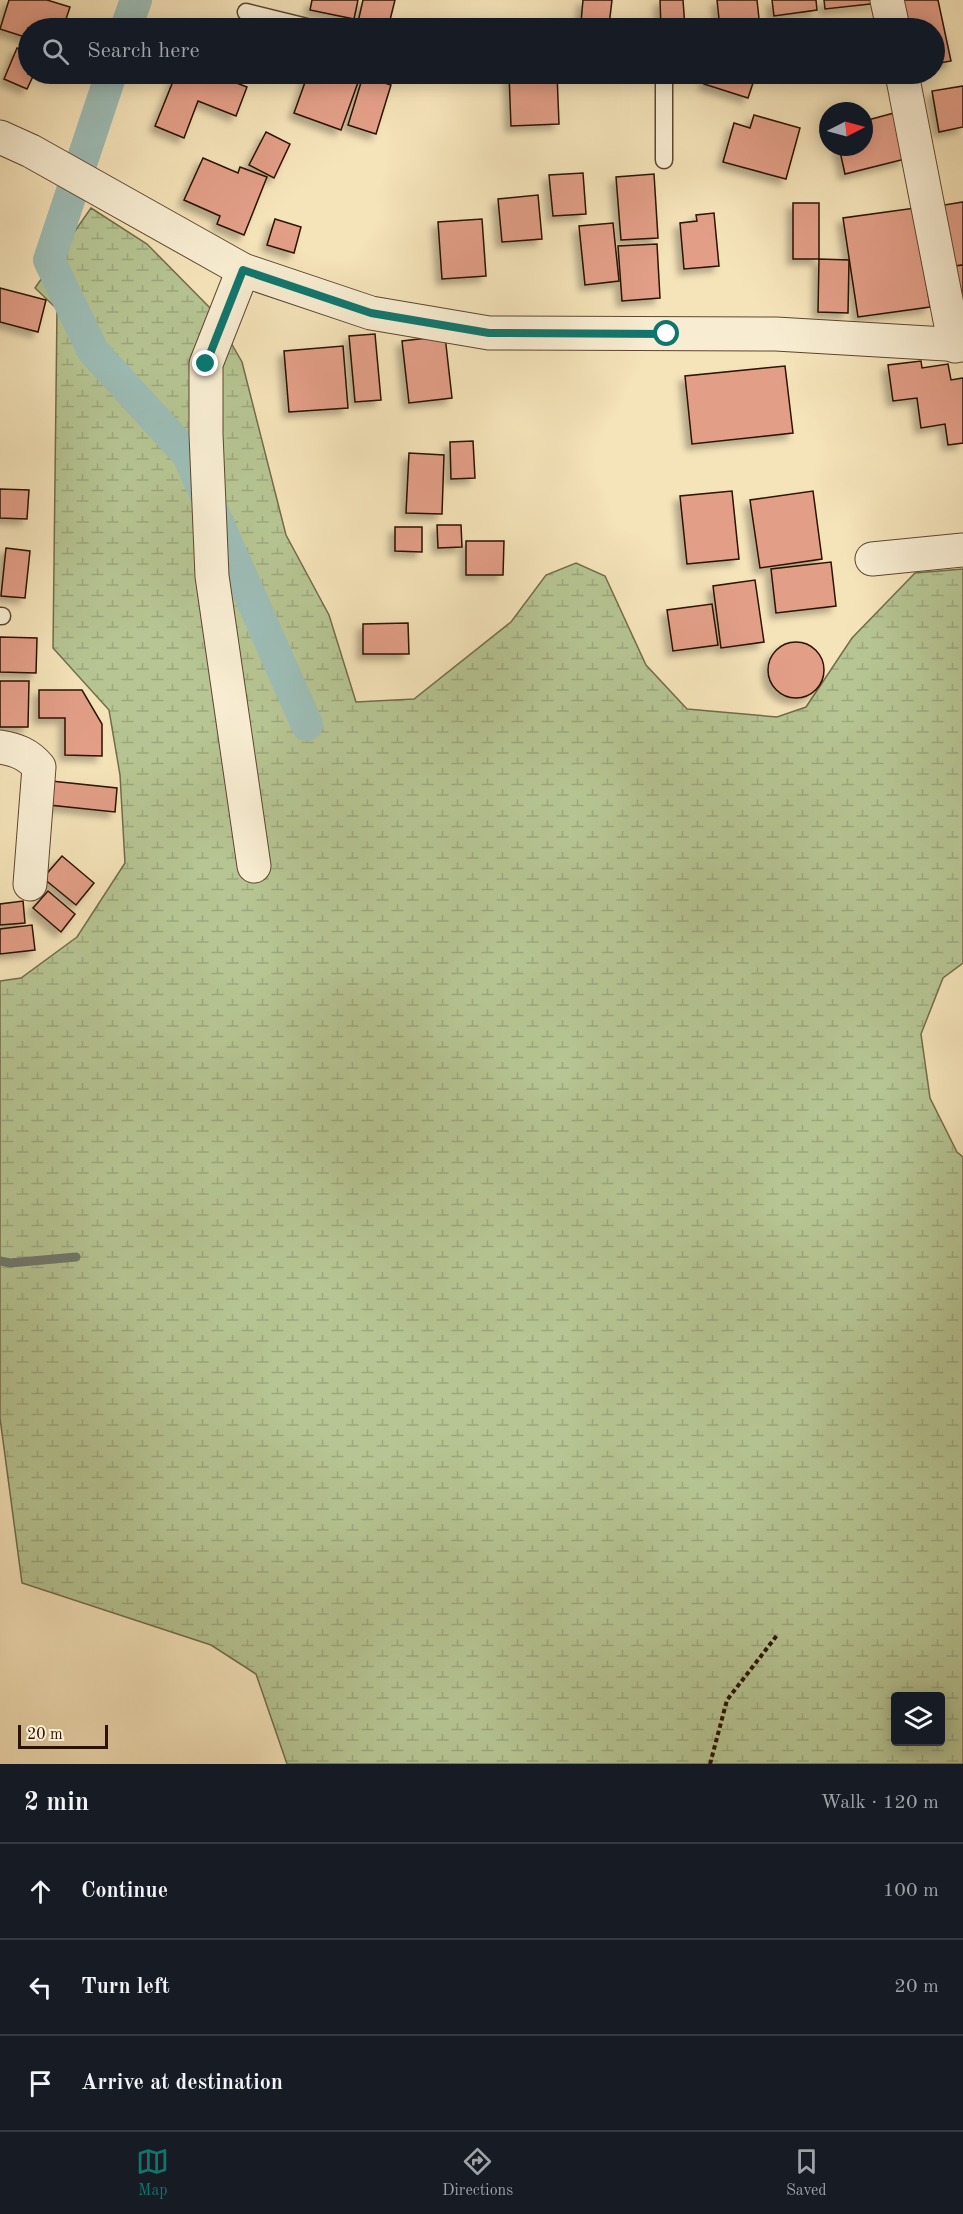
<!DOCTYPE html>
<html lang="en">
<head>
<meta charset="utf-8">
<style>
  :root { --surface:#171b24; --page:#242831; --text:#f1f3f6; --muted:#9ea1a6; --line:#363941; --accent:#0f766e }
  body { margin:0; font-family:"Old Standard TT",serif; background:var(--page); color:var(--text) }
  .controls { position:absolute; right:18px; bottom:18px; display:grid; overflow:hidden; border-radius:6px; box-shadow:0 3px 15px #0003 }
  .controls button { width:54px; height:54px; display:grid; place-items:center; padding:0; border:0; border-bottom:2px solid var(--line); background:var(--surface); color:var(--text); font:30px sans-serif }
  .compass { position:absolute; left:819px; top:102px; width:54px; height:54px; border-radius:50%; background:var(--surface); box-shadow:0 3px 15px #0003; rotate:84deg }
  .scale { position:absolute; left:18px; bottom:15px; width:90px; box-sizing:border-box; padding-left:6px; border:3px solid #2c1200; border-top:0; font-size:16px; line-height:21px; white-space:nowrap; color:#2c1200; -webkit-text-stroke:4px #f8edd2; paint-order:stroke }
  .stop { position:absolute; width:18px; height:18px; margin:-14px; border:4px solid #0f766e; border-radius:50%; background:#fff }
  .stop.end { background:#0f766e; border-color:#fff; box-shadow:0 2px 6px #0008 }
  .list { margin:0; padding:0; list-style:none }
  h2 { display:flex; justify-content:space-between; align-items:center; height:78px; margin:0; padding:0 24px; font-size:26px }
  h2 small { font-size:20px; font-weight:400; color:var(--muted) }
  .list li { display:grid; grid-template-columns:39px 1fr auto; gap:18px; align-items:center; box-sizing:border-box; height:96px; padding:0 24px; border-top:2px solid var(--line) }
  .list b { display:block; font-size:22px; white-space:nowrap }
  .list em { font-size:20px; font-style:normal; color:var(--muted) }
  .icon { flex:none; width:33px; height:33px; fill:none; stroke:currentColor; stroke-width:2; stroke-linecap:round; stroke-linejoin:round }
  .map { position:relative; flex:none; width:963px; height:1764px; overflow:hidden }
  .search { position:absolute; background:var(--surface); box-shadow:0 3px 15px #0003; left:18px; right:18px; top:18px; height:66px; display:flex; align-items:center; gap:15px; box-sizing:border-box; padding:0 21px; border-radius:33px; color:var(--muted); font-size:22px }
  .sheet { height:366px; background:var(--surface) }
  nav { display:flex; justify-content:space-around; align-items:center; box-sizing:border-box; height:84px; border-top:2px solid var(--line); background:var(--surface); font-size:16px; color:var(--muted) }
  nav a { display:grid; justify-items:center; gap:3px }
  nav .on { color:var(--accent) }
  .map>svg:first-child { display:block }
  .wetland { fill:url(#wetland-marsh); stroke:#716c4a; stroke-width:1.5; fill-rule:evenodd }
  .lines { fill:none; stroke-linecap:round; stroke-linejoin:round }
  .stream { stroke:#70796d; stroke-width:9 }
  .canal { stroke:#9dbdb6; stroke-width:32 }
  .building { fill:#e29e87; stroke:#2c1200; stroke-width:1.5; filter:url(#shadow) }
  .service-casing { stroke:#5e462e; stroke-width:19 }
  .minor-casing { stroke:#5e462e; stroke-width:35 }
  .path { stroke:#2c1200; stroke-width:4; stroke-dasharray:4.5 3; stroke-linecap:butt }
  .service { stroke:#f8edd2; stroke-width:16 }
  .minor { stroke:#f8edd2; stroke-width:33 }
  .route { stroke:#0f766e; stroke-width:8 }
</style>
</head>
<body>
<div class="map">
<svg width="963" height="1764" viewBox="0 0 963 1764">
  <defs>
    <pattern id="wetland-marsh" width="20" height="14" patternUnits="userSpaceOnUse" patternTransform="scale(1.5)"><rect width="20" height="14" fill="#b6c593"/><path d="M1 5h8M5 5V1M11 12h8M15 12V8" fill="none" stroke="#9da87d"/></pattern>
    <filter id="shadow"><feDropShadow dx="-5.5" dy="5.5" stdDeviation="3" flood-color="#0004"/></filter>
  </defs>
  <rect width="100%" height="100%" fill="#f5e3b9"/>
  <filter id="stains"><feTurbulence type="fractalNoise" baseFrequency=".00333" numOctaves="4"/><feColorMatrix values="0 0 0 0 .2 0 0 0 0 .09 0 0 0 0 .02 0 0 0 .5 -.17"/></filter>
  <radialGradient id="worn" r=".72"><stop offset=".6" stop-color="#630" stop-opacity="0"/><stop offset="1" stop-color="#630" stop-opacity=".3"/></radialGradient>
  <path class="wetland" d="M91,208L147,244L212,310L242,362L286,535L329,615L356,702L414,699L511,622L546,575L576,563L605,576L646,665L687,709L777,717L806,707L852,638L915,573L963,569V963L943,978L921,1034L930,1098L957,1152L963,1157V1764H287L256,1674L211,1645L22,1583L0,1418V981L21,978L77,937L125,863L120,775L109,710L53,648L57,309L35,288ZM896,1696H940V1742H896Z"/>
  <g class="lines">
    <path class="stream" d="M0,1261L10,1263L76,1257"/>
    <g class="canal">
      <path d="M126,28L136,0"/>
      <path d="M111,74L49,260L93,351L188,455L307,725"/>
    </g>
  </g>
  <g class="building">
    <path d="M9,0H47L70,7L63,28H28V38L0,29Z"/>
    <path d="M312,0H358L354,19L310,10Z"/>
    <path d="M363,0H395L388,28L358,22Z"/>
    <path d="M583,0H612L609,25L581,22Z"/>
    <path d="M660,0H683L685,28H661Z"/>
    <path d="M717,0H757L760,28H720Z"/>
    <path d="M772,0H816L817,10L774,16Z"/>
    <path d="M824,0H879V3L825,9Z"/>
    <path d="M900,0H938L951,61L934,64V28H906Z"/>
    <path d="M878,21L880,28H848Z"/>
    <path d="M17,48L28,53V74H34L27,89L4,79Z"/>
    <path d="M176,74H213L247,87L236,116L198,101L184,138L155,126Z"/>
    <path d="M308,74H361L341,130L294,113Z"/>
    <path d="M509,74H557L559,124L511,126Z"/>
    <path d="M708,74H756L748,98L704,84Z"/>
    <path d="M363,76L391,85L376,134L348,125Z"/>
    <path d="M963,86V127L939,132L932,91Z"/>
    <path d="M894,113L905,159L845,174L839,147H864V121Z"/>
    <path d="M754,115L800,128L786,179L723,162L734,123L750,128Z"/>
    <path d="M266,132L290,144L274,178L249,165Z"/>
    <path d="M203,158L238,173L240,167L267,177L244,235L217,224L220,216L184,200Z"/>
    <path d="M583,173L586,214L553,216L549,175Z"/>
    <path d="M654,174L658,238L621,240L616,177Z"/>
    <path d="M538,195L542,239L502,242L498,199Z"/>
    <path d="M963,202V265L955,266L944,205Z"/>
    <rect x="793" y="203" width="26" height="56"/>
    <path d="M915,208L930,307L858,317L843,218Z"/>
    <path d="M714,213L719,266L684,269L680,223L697,221L696,215Z"/>
    <path d="M275,219L301,227L294,253L267,245Z"/>
    <path d="M482,219L486,276L442,279L438,222Z"/>
    <path d="M613,223L619,281L585,285L579,226Z"/>
    <path d="M657,244L660,298L622,301L618,246Z"/>
    <path d="M819,259L849,260L848,313L818,312Z"/>
    <path d="M963,265V309L955,266Z"/>
    <path d="M0,288L46,300L38,332L0,322Z"/>
    <path d="M375,334L381,400L355,402L349,336Z"/>
    <path d="M445,336L452,398L409,403L402,341Z"/>
    <path d="M343,346L348,408L289,412L284,351Z"/>
    <path d="M921,361L922,368L948,364L951,380L963,378V443L948,445L945,424L921,428L917,398L893,401L888,365Z"/>
    <path d="M785,366L793,433L692,444L685,376Z"/>
    <path d="M473,441L475,478L451,479L450,442Z"/>
    <path d="M409,453L444,455L442,514L406,513Z"/>
    <path d="M0,489L29,490L27,519L0,518Z"/>
    <path d="M732,491L739,559L687,564L680,496Z"/>
    <path d="M813,491L822,559L760,568L750,500Z"/>
    <path d="M437,525H461L462,547L438,548Z"/>
    <path d="M395,527H422V552L395,551Z"/>
    <path d="M466,541H504L503,575H466Z"/>
    <path d="M6,548L30,551L25,598L1,596Z"/>
    <path d="M831,562L836,606L776,613L771,569Z"/>
    <path d="M755,580L764,642L721,648L713,586Z"/>
    <path d="M712,604L718,645L673,651L667,610Z"/>
    <path d="M408,623L409,654H363V624Z"/>
    <path d="M0,637L37,638L36,673L0,672Z"/>
    <circle cx="796" cy="670" r="28"/>
    <path d="M0,681H29L28,727H0Z"/>
    <path d="M39,690H82L102,724V756L65,755V718H39Z"/>
    <path d="M51,781L117,788L115,812L49,805Z"/>
    <path d="M62,856L94,883L76,905L43,878Z"/>
    <path d="M48,891L75,914L61,932L33,908Z"/>
    <path d="M23,901L25,923L0,925V904Z"/>
    <path d="M32,925L35,950L0,954V929Z"/>
  </g>
  <g class="lines">
    <defs>
      <g id="service">
        <path d="M246,12L311,28"/>
        <path d="M664,74V160"/>
        <path d="M0,616H2"/>
      </g>
      <g id="minor">
        <path d="M887,0L893,28"/>
        <path d="M902,74L955,346"/>
        <path d="M0,137L31,151L243,270L371,313L489,333L776,334L963,345"/>
        <path d="M243,270L206,364V434L212,576L254,866"/>
        <path d="M872,559L963,550"/>
        <path d="M0,747C17,750 28,754 39,767L30,884"/>
      </g>
    </defs>
    <use href="#service" class="service-casing"/>
    <use href="#minor" class="minor-casing"/>
    <path class="path" d="M710,1764L727,1700L778,1634"/>
    <use href="#service" class="service"/>
    <use href="#minor" class="minor"/>
  </g>
  <g class="lines">
    <path class="route" d="M206,364L243,270L371,313L489,333L667,334"/>
  </g>
  <rect width="100%" height="100%" filter="url(#stains)"/>
  <rect width="100%" height="100%" fill="url(#worn)"/>
</svg>
<div class="controls">
<button><svg class="icon" aria-label="layers" viewBox="0 0 24 24"><path d="M12 4l9 5-9 5-9-5zM3 14l9 5 9-5"/></svg></button>
</div>
<svg class="compass" viewBox="-18 -18 36 36"><path d="M0-13l5 13h-10z" fill="#e53935"/><path d="M0 13l5-13h-10z" fill="#9ea1a6"/></svg>
<div class="scale">20 m</div>
<div class="stop" style="left:667px;top:334px"></div>
<div class="stop end" style="left:206px;top:364px"></div>
<div class="search"><svg class="icon" aria-label="search" viewBox="0 0 24 24"><circle cx="10" cy="10" r="6"/><path d="M15 15l6 6"/></svg>Search here</div>
</div>
<section class="sheet">
<h2>2 min<small>Walk · 120 m</small></h2>
<ul class="list">
<li><svg class="icon" aria-label="ahead" viewBox="0 0 24 24"><path d="M12 20V5M6 11l6-6 6 6"/></svg><div><b>Continue</b></div><em>100 m</em></li>
<li><svg class="icon" aria-label="left" viewBox="0 0 24 24"><path d="M17 20v-9H6M10 6l-5 5 5 5"/></svg><div><b>Turn left</b></div><em>20 m</em></li>
<li><svg class="icon" aria-label="arrive" viewBox="0 0 24 24"><path d="M6 21V4h12l-3 4 3 4H6"/></svg><div><b>Arrive at destination</b></div></li>
</ul>
</section>
<nav>
<a class="on"><svg class="icon" aria-label="map" viewBox="0 0 24 24"><path d="M3 6l6-2 6 2 6-2v14l-6 2-6-2-6 2zM9 4v14M15 6v14"/></svg>Map</a>
<a><svg class="icon" aria-label="directions" viewBox="0 0 24 24"><path d="M12 3l9 9-9 9-9-9zM9 14v-3h6M13 9l2 2-2 2"/></svg>Directions</a>
<a><svg class="icon" aria-label="saved" viewBox="0 0 24 24"><path d="M7 4h10v16l-5-4-5 4z"/></svg>Saved</a>
</nav>
</body>
</html>
